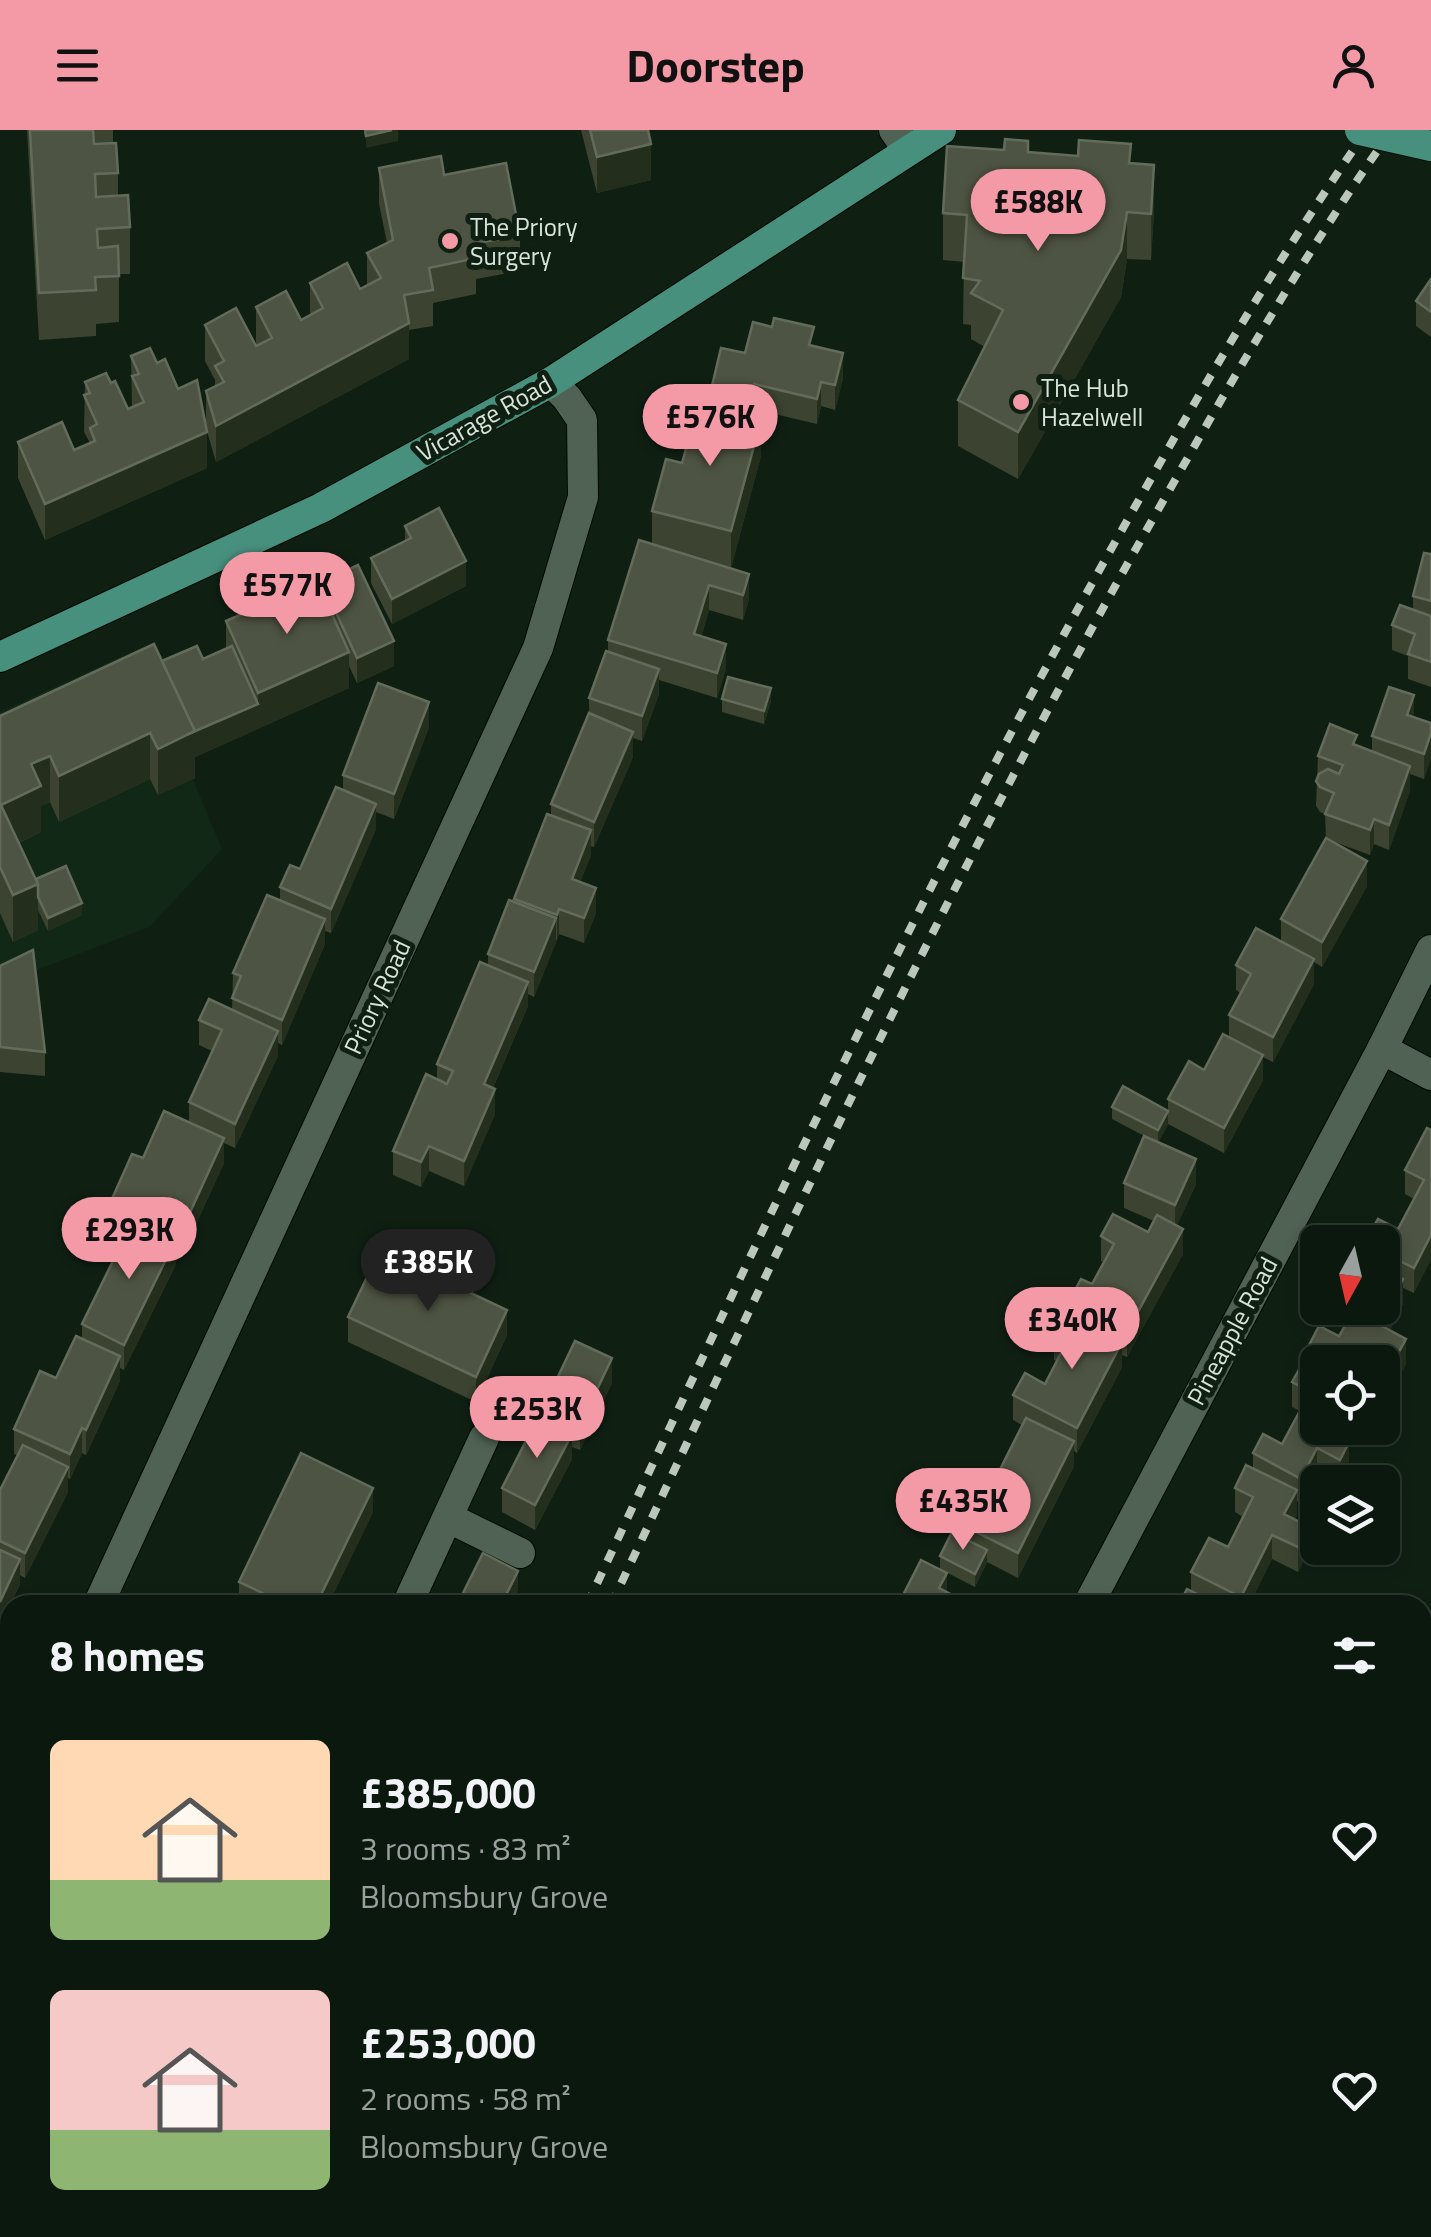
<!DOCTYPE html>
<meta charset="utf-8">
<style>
:root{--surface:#0b180e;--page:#19251c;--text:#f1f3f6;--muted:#9aa09e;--line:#2b372e;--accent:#f49aa6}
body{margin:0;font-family:"Titillium Web",sans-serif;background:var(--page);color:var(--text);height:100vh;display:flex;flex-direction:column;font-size:38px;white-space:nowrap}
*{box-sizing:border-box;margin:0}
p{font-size:32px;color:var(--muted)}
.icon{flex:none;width:55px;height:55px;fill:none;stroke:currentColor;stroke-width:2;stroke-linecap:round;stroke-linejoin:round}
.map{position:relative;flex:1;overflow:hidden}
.side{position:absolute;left:0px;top:1465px;width:1432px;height:642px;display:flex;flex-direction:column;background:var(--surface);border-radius:30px 30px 0 0;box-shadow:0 5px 15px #0003,0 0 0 2px var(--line)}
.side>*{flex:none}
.needle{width:65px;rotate:188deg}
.fabs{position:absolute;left:1300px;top:1095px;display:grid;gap:20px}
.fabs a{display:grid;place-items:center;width:100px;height:100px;border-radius:15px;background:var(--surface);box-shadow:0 5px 15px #0003,0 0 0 2px var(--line);font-size:50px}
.price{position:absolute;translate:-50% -85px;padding:0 22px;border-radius:35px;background:var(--accent);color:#111;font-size:32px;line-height:65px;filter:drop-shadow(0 2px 5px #0008)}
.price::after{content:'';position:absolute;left:50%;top:60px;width:30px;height:22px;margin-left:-15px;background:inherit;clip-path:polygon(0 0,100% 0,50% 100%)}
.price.current{background:#222;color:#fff}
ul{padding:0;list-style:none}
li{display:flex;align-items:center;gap:30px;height:250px;padding:0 50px}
li span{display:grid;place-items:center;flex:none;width:280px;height:200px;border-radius:15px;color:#555}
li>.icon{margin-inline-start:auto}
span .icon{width:120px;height:120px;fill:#fffc;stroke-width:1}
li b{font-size:42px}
h2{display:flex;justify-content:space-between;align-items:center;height:120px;padding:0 50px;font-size:42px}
header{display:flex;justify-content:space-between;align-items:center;height:130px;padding:0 50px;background:var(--accent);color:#111;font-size:45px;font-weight:700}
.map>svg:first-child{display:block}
.built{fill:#112816}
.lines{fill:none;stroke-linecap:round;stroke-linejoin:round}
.street-casing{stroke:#000902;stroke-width:32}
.primary-casing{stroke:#000902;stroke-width:32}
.path{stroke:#5b6a5f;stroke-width:6;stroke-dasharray:10 5;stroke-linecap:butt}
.street{stroke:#4f6253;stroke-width:30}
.primary{stroke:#48907e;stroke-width:30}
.rail{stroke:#bbc7bd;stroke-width:8;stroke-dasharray:12 12;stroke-linecap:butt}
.primary-bridge-casing{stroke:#000902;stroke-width:32;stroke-linecap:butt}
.primary-bridge{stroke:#48907e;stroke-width:30}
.wall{fill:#3d4331}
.shaded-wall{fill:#232e1d}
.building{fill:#4e5443;stroke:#636b5b;stroke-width:2.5}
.poi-dot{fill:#f49aa6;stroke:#0f2013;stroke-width:4}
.labels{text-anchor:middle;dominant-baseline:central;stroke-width:10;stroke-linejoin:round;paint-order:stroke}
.poi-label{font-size:25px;fill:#d9e4db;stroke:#0f2013;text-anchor:start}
.street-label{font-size:25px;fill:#d9e4db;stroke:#0f2013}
</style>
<header><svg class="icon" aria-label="menu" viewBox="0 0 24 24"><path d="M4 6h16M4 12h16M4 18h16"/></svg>Doorstep<svg class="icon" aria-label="person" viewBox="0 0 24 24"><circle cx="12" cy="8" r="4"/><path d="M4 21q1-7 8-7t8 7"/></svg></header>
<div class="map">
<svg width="1431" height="2107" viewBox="0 0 1431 2107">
<rect width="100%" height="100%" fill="#0f2013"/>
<path class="built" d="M138,519l84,200 -73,78 -115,44 -34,100v-359z"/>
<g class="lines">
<g class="street-casing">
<g id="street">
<path d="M894,0l14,20"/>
<path d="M1382,919l49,26"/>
<path d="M449,1388l71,35"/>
<path d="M98,1475l440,-957 45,-151 -1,-77 -15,-22 -16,-16"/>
<path d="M407,1475l77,-167"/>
<path d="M1088,1475l294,-556 49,-99"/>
<path d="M0,1678l10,-20"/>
<path d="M759,2107l5,-9"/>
</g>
</g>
<g class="primary-casing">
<path id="primary" d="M0,527l321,-149 230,-126 390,-252"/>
</g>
<path class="path" d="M1422,2036l9,1"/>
<use href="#street" class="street"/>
<use href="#primary" class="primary"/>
<g class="rail">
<path d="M587,1475c164,-352 328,-705 518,-1045 82,-146 166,-292 262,-430"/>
<path d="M611,1475c170,-362 338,-726 535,-1074 78,-137 155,-273 246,-401"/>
<path d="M288,2107l5,-9"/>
<path d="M314,2107l4,-9"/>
</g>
<g class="primary-bridge-casing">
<path id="primary-bridge" d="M1360,0l71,16"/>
</g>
<use href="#primary-bridge" class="primary-bridge"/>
</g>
<g class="wall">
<path d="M27,0h86v13l5,30v23l12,31v47h-11v48l-23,2v12l-57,4z"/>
<path d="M581,0h67l3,50 -54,13z"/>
<path d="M1028,22l103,11 23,48 -3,49 -24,-1 -6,38 -103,182 -60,-33v-46l27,-53 -14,-8v-14l-8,-1 1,-62 -21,-2v-47z"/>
<path d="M379,38l65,7 76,60v36l-44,8v15l-43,9v23l-24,4v29l-193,103 -10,-34 1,40 -162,72 -27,-62v-36l56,8 16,-7 -6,-11 1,-50 26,1 17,26 4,-1 -1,-52 26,7 49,64v-36l9,-5v-6l-10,-19v-36l51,19v-37l45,13 9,-4v-33l50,6 7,-4v-32l20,-10 -8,-39z"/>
<path d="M1431,149v58l-15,-11v-25z"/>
<path d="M814,216l29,32 -8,32 -14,-4 -4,18 -63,-15 -2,8 9,39 -30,112 18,31 -6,21 -34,-10 -8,27 25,32 -9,29 -58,-18v14l-17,47 -9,-3v19l-39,90 -3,-1v9l-11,27 16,31 -12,30 -25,-9 -25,63 -6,-3v12l-35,82 2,26 -31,72 -35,-15 -8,16 -28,-12v-24l44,-72v-15l51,-99v-11l26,-53 37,-86v-11l38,-91v-15l19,-47v-11l44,-96v-33l30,-48 30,-57v-20l33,-33z"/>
<path d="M405,396l61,60 -74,38 -21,-41v-25l34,-17z"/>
<path d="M1431,424v133l-23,-8v-23l-16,-6v-25l21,-15v-14z"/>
<path d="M322,452l72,84 -37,17 -8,-17v22l-154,69v21l-37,17 -8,-16 -91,43 -9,-20 -9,4v26l-22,11 17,36 46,36 -34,16 -10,-21v20l-25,12 -13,-29v-197l162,-55 41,-2 23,-10v-28l96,-30z"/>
<path d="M722,569l49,2 -7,23 -42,-12z"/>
<path d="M1414,587l17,6v35l-7,21 -14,-5v17l-21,59 -15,-6 -4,11 -41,-15 38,46 -45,81 -8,-5v22l-41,78 -10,-5v23l-39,73 -56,-29 -10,19 38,41 -19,41 6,29 -56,103 -5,-2v12l-45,86 -3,-2v15l-56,112 -31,-16 -12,25 -35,-18v-13l30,-15v-12l52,-104 -9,-5v-25l32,-11 12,-23 -3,-1v-25l15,-20v-14l23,-17 11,-22 -2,-1v-25l47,-4 6,-11 -30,-13v-25l26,-44 -38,-20v-12l56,4v-12l36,-29 25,-33v-22l11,-22 -4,-3v-25l45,-24v-22l45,-80 -1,-25 -5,-2 -4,-6 2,-50 39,-10 15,6v-16z"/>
<path d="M429,597l-35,92 -18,-7v17l-45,104 -6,-2v13l-43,101 -4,-2v13l-43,92 -11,-5v20l-43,94 -5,-2v9l-52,106 -4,-2v13l-34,74 -4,-2 -12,26 -2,-1v14l-43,86 -5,-3v9l-20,43v-137l17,-35 -3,-1v-25l42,-51 26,-40v-14l45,-91 -16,-7v-25l32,-43 46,-36v-20l23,-51 -13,-6v-25l33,-10 1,-37 47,-73v-13l20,-18 43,-79v-15z"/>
<path d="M0,836l45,86v24l-45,-4z"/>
<path d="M1431,1000l-17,163 -11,-5v16l-13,26 16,34 -10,18 -14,-7v-13h-64v66l19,8 12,31 -8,15h-6l-18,-9 -16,31 -4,-3v14l-2,4 13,32 -10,21 -26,-13 -23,46h-70l12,-14v-19l37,-25 15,-30 -8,-5v-24l18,-20v-15l29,-9 18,-33 -8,-4v-25l15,-19v-14l32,-13 15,-26 -5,-2h33v-66l16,-13 16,-30 -9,-5v-24z"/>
<path d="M348,1187l159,18 -31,67 -128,-60z"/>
<path d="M612,1253l-32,67 -8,-3v12l-37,71 -33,-18v-24l41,-69v-11z"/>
<path d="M373,1382l-45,93h-89v-23z"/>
<path d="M1431,1709v162l-9,19v-145z"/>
<path d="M0,2001l10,5v92h148v9h-158z"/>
<path d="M587,2098h83l-5,9h-69l2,-4z"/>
<path d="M842,2098h106l-5,9h-14l-12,-6 -4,6h-93l22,-7z"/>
<path d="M1306,2098h50l-1,9h-50z"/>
</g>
<g class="shaded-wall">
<path d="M392,0h6v11l-32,7v-12z"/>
<path d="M651,14v36l-54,13v-36z"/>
<path d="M1154,35v46l-3,49v-46z"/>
<path d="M1127,82v47l-6,38 -103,182v-47z"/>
<path d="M409,193v36l-193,103v-36z"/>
<path d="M843,223v25l-8,32v-25z"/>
<path d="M821,252v24l-4,18v-25z"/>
<path d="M754,254v25l-3,11v-25z"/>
<path d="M761,290v36l-30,112v-37z"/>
<path d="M207,302v36l-162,72v-36z"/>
<path d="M466,431v25l-74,38v-25z"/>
<path d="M749,444v25l-6,21v-25z"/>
<path d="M709,455v25l-15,49v-25z"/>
<path d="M394,511v25l-37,17v-25z"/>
<path d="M726,514v25l-9,29v-25z"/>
<path d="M349,522v36l-154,69v21l-37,17v-46l100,-45v-11z"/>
<path d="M659,539v25l-17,47v-25z"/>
<path d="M771,558v13l-7,23v-13z"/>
<path d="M1414,565v25l-7,-5z"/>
<path d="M429,572v25l-35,92v-25z"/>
<path d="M633,602v25l-39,90v-25z"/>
<path d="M150,603v46l-91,43v-46z"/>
<path d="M1431,603v25l-7,21v-25z"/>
<path d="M50,626v46l-9,4v26l-40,19v-46l30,-41z"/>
<path d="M1410,636v25l-21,59v-25z"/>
<path d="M376,674v25l-45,104v-24z"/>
<path d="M1374,689v25l-4,11v-25z"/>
<path d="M591,700v25l-19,49v-25z"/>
<path d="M1367,731v25l-45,81v-25z"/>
<path d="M38,754v46l-25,12v-47z"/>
<path d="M596,758v25l-12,30v-25z"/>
<path d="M82,773v12l-34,16v-13z"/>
<path d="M559,779v25l-2,6v-25z"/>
<path d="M556,788v25l-22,54v-25z"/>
<path d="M325,789v25l-43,101v-25z"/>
<path d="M1314,829v25l-41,78v-25z"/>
<path d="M528,852v24l-44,103v-25z"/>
<path d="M278,901v25l-43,92v-24z"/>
<path d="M1263,925v25l-39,73v-25z"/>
<path d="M495,959v25l-31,72v-25z"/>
<path d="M1168,981v13l-10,19v-13z"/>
<path d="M224,1008v25l-43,94v-25z"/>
<path d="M429,1016v25l-8,16v-25z"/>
<path d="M1196,1029v25l-21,46v-25z"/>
<path d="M1183,1099v25l-56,103v-25z"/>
<path d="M1431,1105v25l-17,33v-25z"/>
<path d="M176,1109v25l-52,106v-25z"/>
<path d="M1403,1149v25l-23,46v-25z"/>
<path d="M507,1180v25l-31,67v-25z"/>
<path d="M1406,1209v25l-10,18v-25z"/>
<path d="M1122,1212v25l-45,86v-25z"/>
<path d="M1371,1214v18h-9z"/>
<path d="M120,1226v25l-34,74v-25z"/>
<path d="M612,1228v25l-32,67v-25z"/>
<path d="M82,1298v25l-12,26v-25z"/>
<path d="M1327,1298h14l-15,27v-25z"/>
<path d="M572,1304v25l-37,71v-25z"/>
<path d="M1074,1311v25l-56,112v-25z"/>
<path d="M1349,1312v25l-9,15v-22z"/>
<path d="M1317,1318v25l-16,31v-25z"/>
<path d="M68,1337v25l-43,86v-25z"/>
<path d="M373,1358v24l-45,93h-12z"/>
<path d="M1297,1360v25l-13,24v-25z"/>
<path d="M1308,1396v25l-10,21v-25z"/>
<path d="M1272,1405v24l-23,46h-8v-8z"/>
<path d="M987,1420v12l-12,25v-13z"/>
<path d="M20,1429v25l-20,43v-25z"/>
<path d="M518,1441v25l-4,9h-13z"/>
<path d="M947,1443v25l-8,-10z"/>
<path d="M1431,1838v33l-9,19v-25l9,-18z"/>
<path d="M155,2098h3v9h-7z"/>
<path d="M657,2098h13l-5,9h-12z"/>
<path d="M906,2098h11l-4,9h-12z"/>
<path d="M940,2098h8l-5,9h-3z"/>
</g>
<g class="building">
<path d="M30,0h63l1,14 22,-1 2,30 -23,1 1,23 32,-2 2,32 -33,2 1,19 20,-2 1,30 -24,1 1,13 -57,3z"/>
<path d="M365,0h27l-26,6z"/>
<path d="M590,0h58l3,14 -54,13z"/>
<path d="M1005,9l23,2v11l50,4 1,-16 52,4 -2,19 25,2 -3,49 -24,-2 -6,38 -103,182 -60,-32 45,-90 -32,-17 9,-12 -17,-3 4,-63 -24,-2 4,-67 57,4z"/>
<path d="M441,26l3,19 62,-12 14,72 -47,9 3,14 -47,10 4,22 -29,5 5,28 -193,103 -10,-35 18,-9 -9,-16 9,-5 -19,-36 31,-17 20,38 16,-8 -16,-31 30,-16 15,29 22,-12 -13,-25 37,-20 13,26 21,-11 -14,-25 26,-13 -14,-72z"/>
<path d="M1431,149v33l-15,-11z"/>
<path d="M774,188l40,9 -5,18 34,8 -8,32 -14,-3 -4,17 -63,-15 -3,11 -39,-9 9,-38 24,5 8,-31 19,5z"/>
<path d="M150,218l7,15 8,-4 13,30 19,-9 10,52 -162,72 -27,-62 44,-20 12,28 21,-9 -5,-13 7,-4 -13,-29 6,-2 -5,-11 21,-9 5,10 4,-2 13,28 16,-7 -12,-26 7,-2 -8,-18z"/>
<path d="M699,272l62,18 -30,111 -79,-20 14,-52 16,4z"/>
<path d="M439,378l27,53 -74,38 -21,-41 40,-20 -6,-12z"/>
<path d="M639,410l110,34 -6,21 -34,-10 -15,49 32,10 -9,29 -109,-33z"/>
<path d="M1424,423l7,1v47l-18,-5z"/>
<path d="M358,435l36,76 -37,17 -35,-76z"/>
<path d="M317,451l32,71 -91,41 -32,-72z"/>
<path d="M1400,475l31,11v46l-23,-8 7,-20 -23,-9z"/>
<path d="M154,514l41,87 -37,18 -8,-16 -91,43 -9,-20 -19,8 10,22 -40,19 37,79 -25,11 -13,-28v-151z"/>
<path d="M197,516l6,13 29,-13 26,58 -72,31 9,-4 -33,-70z"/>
<path d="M606,521l53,18 -17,47 -53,-18z"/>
<path d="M728,547l43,11 -7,23 -42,-12z"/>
<path d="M378,553l51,19 -35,92 -51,-19z"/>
<path d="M1389,557l25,8 -7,20 24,8v10l-7,21 -52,-18z"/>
<path d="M589,583l44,19 -39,90 -43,-18z"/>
<path d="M1330,594l27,11 -4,9 57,22 -21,59 -15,-6 -4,11 -45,-16 9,-21 -14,-6 -4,-6 3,-7 9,-5 11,5 4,-9 -25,-9z"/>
<path d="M336,657l40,17 -45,105 -51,-22 10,-22 10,4z"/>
<path d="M547,684l44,16 -19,49 24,9 -12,30 -25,-9 -2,6 -43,-16z"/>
<path d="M1326,708l41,23 -45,81 -41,-23z"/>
<path d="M66,736l16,37 -34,15 -10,-21v-13l-2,-5z"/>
<path d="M267,765l58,24 -43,101 -50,-22 9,-22 -8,-3z"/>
<path d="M509,770l47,18 -22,54 -46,-18z"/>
<path d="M1256,798l58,31 -41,78 -44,-22 22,-41 -15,-9z"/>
<path d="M33,820l12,102 -45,-5v-81z"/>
<path d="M480,832l48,20 -44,102 11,5 -31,72 -35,-15 -8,16 -28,-11 33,-77 21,10 6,-13 -16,-7z"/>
<path d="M209,869l69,32 -43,93 -46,-22 33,-72 -23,-10z"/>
<path d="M1223,904l40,21 -39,73 -56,-29 21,-38 15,9z"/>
<path d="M1123,956l45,25 -10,19 -46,-23z"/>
<path d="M164,981l60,27 -43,94 -70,-31 21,-47 11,4z"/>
<path d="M1427,998l4,2v105l-17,33 -32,-16v-10h-17l13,-23 20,10 26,-49 -19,-10z"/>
<path d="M1144,1006l52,23 -21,46 -51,-22z"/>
<path d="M1113,1084l35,18 9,-17 26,14 -56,103 -58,-31 12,-22 11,5 22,-40 -13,-8z"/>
<path d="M134,1088l42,21 -52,106 -42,-21z"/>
<path d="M380,1120l127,60 -31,67 -128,-60z"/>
<path d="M1382,1139l21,10 -23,46 26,14 -10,18 -25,-13 -9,18h-29l-26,-13 12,-23 20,10 16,-28h27z"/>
<path d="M1065,1183l57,29 -45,86 -64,-33 12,-22 20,11 22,-43 -13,-6z"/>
<path d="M76,1206l44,20 -34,74 -4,-2 -12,26 -56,-25 26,-58 16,7z"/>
<path d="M575,1211l37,17 -32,67 -37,-17z"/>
<path d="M1304,1231l14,7v60h9l-1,2 23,12 -9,18 -23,-12 -16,31 -48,-26 10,-19 19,10 28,-52 -18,-10z"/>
<path d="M538,1287l34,17 -37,71 -33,-17z"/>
<path d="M1026,1288l48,23 -56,112 -48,-24z"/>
<path d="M23,1315l45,22 -43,86 -25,-12v-51z"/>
<path d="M301,1323l72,35 -57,117h-28l-49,-23z"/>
<path d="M1246,1335l51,25 -13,24 24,12 -10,21 -26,-12 -31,62 -50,-25 18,-34 19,9 25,-50 -18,-9z"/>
<path d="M952,1402l35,18 -12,24 -35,-18z"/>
<path d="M0,1420l20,9 -20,43z"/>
<path d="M483,1423l35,18 -17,34h-44z"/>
<path d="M921,1430l26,13 -8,15 33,17h-74z"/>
<path d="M1187,1459l33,16h-41z"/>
<path d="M1431,1709v40l-9,-4v-17z"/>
<path d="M1422,1754l9,4v80l-9,-3z"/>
<path d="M1422,1842l9,4 -9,19z"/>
<path d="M0,2002l10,4v75l-10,-5z"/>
<path d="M39,2098h116l-4,9h-109l-6,-2z"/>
<path d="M601,2098h56l-4,9h-57z"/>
<path d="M825,2098h12l19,9h-36z"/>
<path d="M862,2098h44l-5,9h-20z"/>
<path d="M1306,2098h47l-1,9 -47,-5z"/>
</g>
<g class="poi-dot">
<circle cx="450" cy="111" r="10"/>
<circle cx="1021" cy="272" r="10"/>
</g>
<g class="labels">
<g class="poi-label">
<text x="470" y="97">The Priory<tspan x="470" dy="29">Surgery</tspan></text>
<text x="1041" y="258">The Hub<tspan x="1041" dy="29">Hazelwell</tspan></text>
</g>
<g class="street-label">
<text transform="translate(484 288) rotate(-29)">Vicarage Road</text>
<text transform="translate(377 867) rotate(-65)">Priory Road</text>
<text transform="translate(1232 1201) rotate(-62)">Pineapple Road</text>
</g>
</g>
</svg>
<div class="fabs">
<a><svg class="needle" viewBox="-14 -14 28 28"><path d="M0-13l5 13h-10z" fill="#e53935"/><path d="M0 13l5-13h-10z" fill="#9aa09e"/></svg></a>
<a><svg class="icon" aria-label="locate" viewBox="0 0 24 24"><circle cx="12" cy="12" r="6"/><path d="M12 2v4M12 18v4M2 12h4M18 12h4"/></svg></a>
<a><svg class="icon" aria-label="layers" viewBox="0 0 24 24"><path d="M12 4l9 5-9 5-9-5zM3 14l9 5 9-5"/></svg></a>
</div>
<b class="price" style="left:1038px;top:124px">£588K</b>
<b class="price" style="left:710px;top:339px">£576K</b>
<b class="price" style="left:287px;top:507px">£577K</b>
<b class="price" style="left:129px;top:1152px">£293K</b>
<b class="price current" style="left:428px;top:1184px">£385K</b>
<b class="price" style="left:1072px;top:1242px">£340K</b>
<b class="price" style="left:537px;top:1331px">£253K</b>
<b class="price" style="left:963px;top:1423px">£435K</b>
<section class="side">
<h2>8 homes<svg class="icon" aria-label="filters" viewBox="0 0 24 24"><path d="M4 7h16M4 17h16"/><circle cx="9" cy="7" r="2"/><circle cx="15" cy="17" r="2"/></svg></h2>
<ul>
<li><span style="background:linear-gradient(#ffd9b3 70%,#8fb573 0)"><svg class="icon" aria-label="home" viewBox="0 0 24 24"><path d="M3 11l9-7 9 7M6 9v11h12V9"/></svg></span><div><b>£385,000</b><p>3 rooms · 83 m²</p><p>Bloomsbury Grove</p></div><svg class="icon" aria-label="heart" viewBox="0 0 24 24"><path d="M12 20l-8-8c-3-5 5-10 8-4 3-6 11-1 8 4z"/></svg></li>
<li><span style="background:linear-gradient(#f6c9c9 70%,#8fb573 0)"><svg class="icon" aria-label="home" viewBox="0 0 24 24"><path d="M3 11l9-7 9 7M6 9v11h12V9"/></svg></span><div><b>£253,000</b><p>2 rooms · 58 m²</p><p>Bloomsbury Grove</p></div><svg class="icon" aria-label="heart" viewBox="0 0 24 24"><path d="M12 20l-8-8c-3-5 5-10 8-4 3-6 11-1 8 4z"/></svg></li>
</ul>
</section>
</div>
